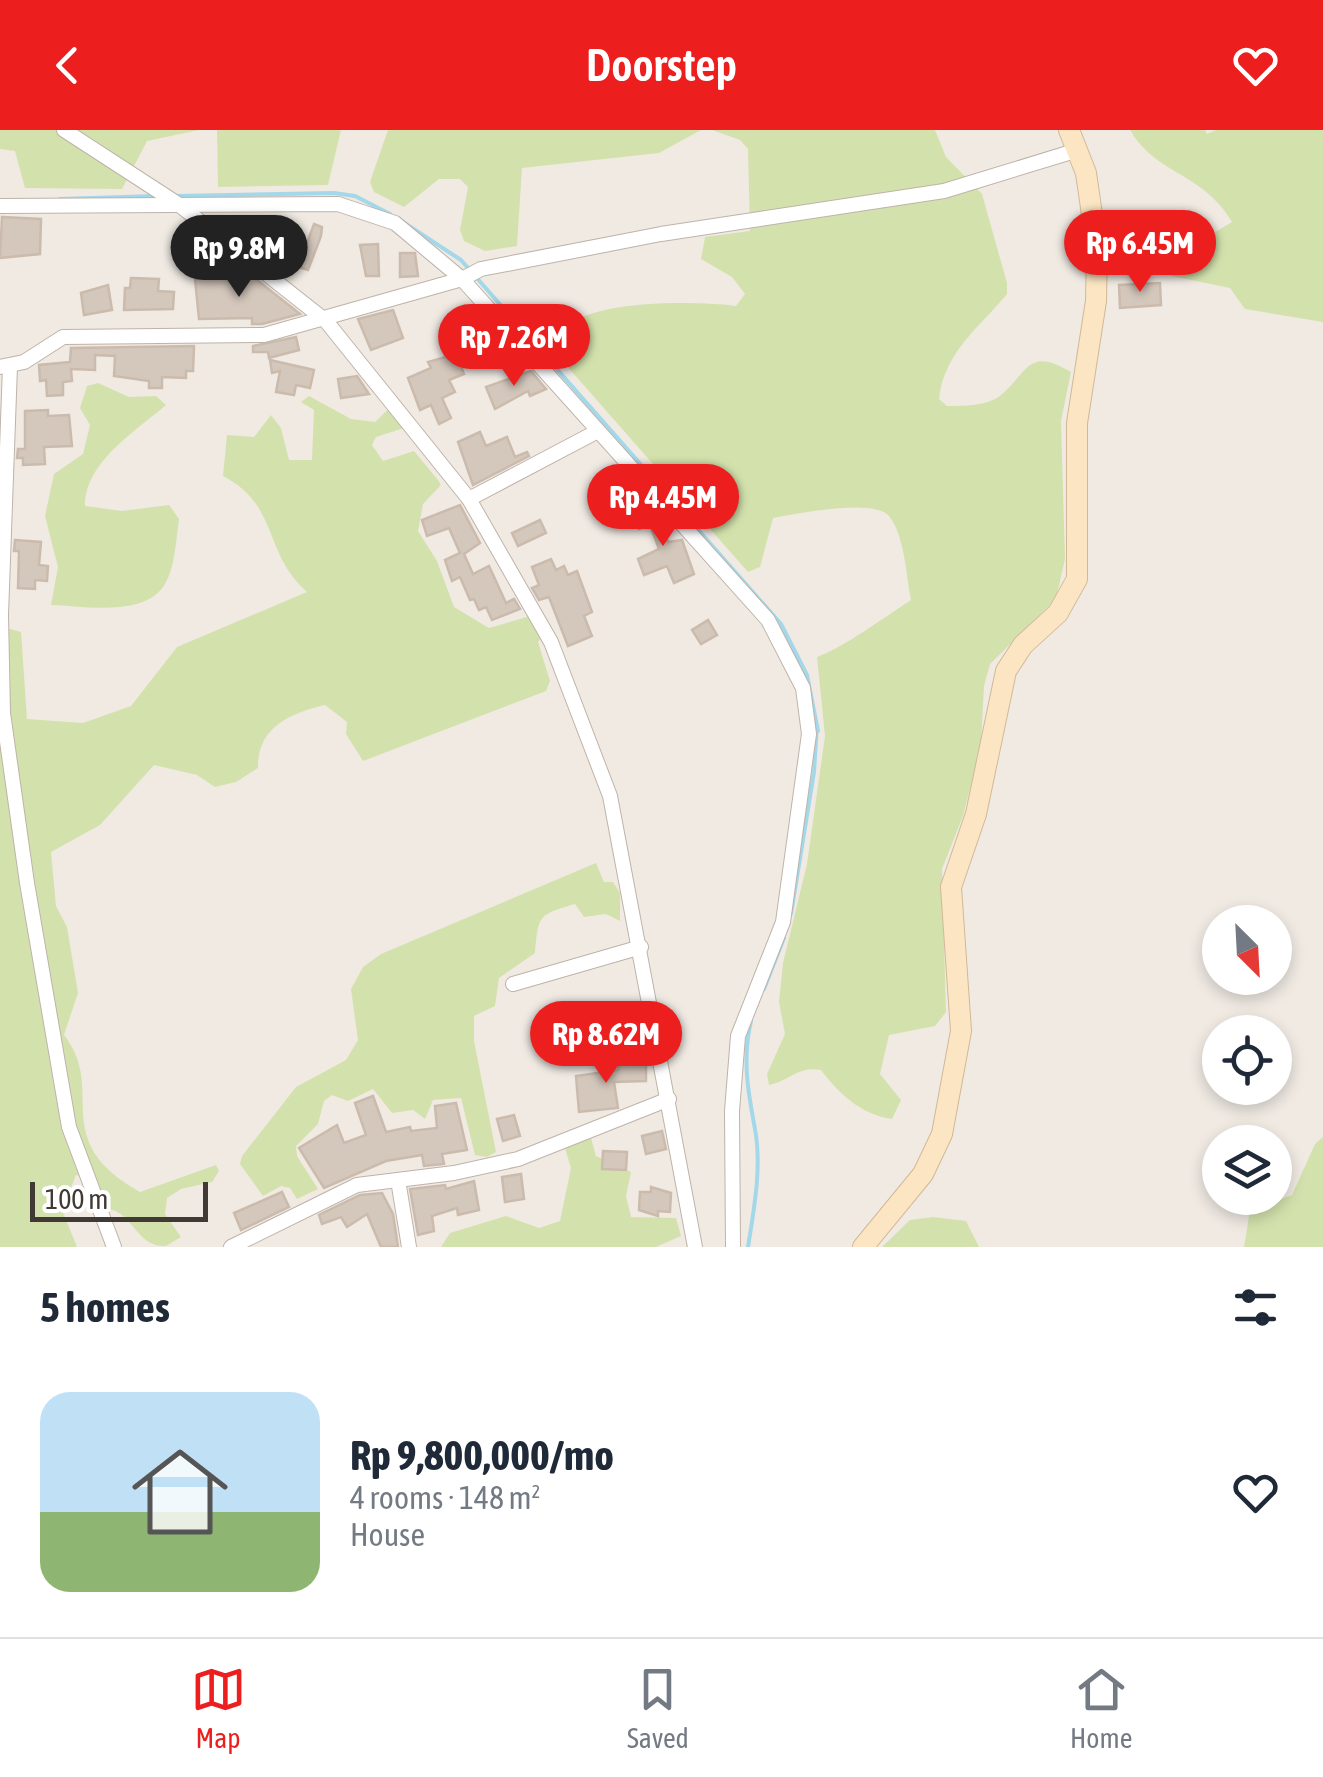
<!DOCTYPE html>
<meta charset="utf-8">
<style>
:root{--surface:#fff;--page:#f2f2f3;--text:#1f2937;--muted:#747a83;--line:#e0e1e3;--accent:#ec1e1e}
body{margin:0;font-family:"Asap Condensed",sans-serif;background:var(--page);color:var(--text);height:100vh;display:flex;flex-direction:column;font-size:38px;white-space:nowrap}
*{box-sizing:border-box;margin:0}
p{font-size:32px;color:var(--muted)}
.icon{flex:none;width:55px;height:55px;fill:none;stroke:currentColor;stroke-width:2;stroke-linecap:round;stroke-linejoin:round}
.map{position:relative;height:1117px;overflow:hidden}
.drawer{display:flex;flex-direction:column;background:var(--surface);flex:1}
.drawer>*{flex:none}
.needle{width:65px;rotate:156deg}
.fabs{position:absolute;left:1202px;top:775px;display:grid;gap:20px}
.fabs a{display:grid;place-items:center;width:90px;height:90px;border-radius:50%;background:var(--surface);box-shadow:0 5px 15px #0003;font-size:50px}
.scale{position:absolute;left:30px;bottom:25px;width:178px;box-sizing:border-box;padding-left:10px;border:5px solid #413a34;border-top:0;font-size:28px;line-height:35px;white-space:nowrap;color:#413a34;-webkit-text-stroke:8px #fff;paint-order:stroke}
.price{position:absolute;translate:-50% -85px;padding:0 22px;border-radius:35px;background:var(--accent);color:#fff;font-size:32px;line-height:65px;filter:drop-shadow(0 2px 5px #0008)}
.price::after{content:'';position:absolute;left:50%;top:60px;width:30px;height:22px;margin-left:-15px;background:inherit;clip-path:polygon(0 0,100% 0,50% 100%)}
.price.current{background:#222;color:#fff}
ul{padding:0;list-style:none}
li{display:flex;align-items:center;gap:30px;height:250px;padding:0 40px}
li+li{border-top:2px solid var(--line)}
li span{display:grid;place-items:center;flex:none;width:280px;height:200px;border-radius:30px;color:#555}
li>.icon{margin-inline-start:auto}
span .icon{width:120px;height:120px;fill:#fffc;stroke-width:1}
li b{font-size:42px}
h2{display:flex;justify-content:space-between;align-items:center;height:120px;padding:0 40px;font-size:42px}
header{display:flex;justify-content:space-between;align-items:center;height:130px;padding:0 40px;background:var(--accent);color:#fff;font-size:45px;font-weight:600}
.dock{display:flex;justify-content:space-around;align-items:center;height:140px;border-top:2px solid var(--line);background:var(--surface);font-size:28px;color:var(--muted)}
.dock a{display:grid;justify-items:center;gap:5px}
.dock .current{color:var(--accent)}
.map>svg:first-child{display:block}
.green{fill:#d3e2ad}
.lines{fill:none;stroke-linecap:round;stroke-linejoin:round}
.stream{stroke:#a2d8ea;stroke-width:4}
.building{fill:#d4c7bc;stroke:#cbbbad;stroke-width:2.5}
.minor-casing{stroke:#beb3a9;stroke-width:16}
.secondary-casing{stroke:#d1b997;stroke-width:22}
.minor{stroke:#fff;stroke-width:14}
.secondary{stroke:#fbe5c2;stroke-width:20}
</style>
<header><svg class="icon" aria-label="back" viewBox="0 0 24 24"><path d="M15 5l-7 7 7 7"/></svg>Doorstep<svg class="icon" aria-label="heart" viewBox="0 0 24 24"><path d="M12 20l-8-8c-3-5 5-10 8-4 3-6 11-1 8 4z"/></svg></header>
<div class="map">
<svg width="1323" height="1117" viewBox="0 0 1323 1117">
<rect width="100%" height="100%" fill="#f0eae3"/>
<g class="green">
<path d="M0,0h199l-52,11 -25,48 -97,-1 -10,-37 -15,-2z"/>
<path d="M217,0h124l-13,55 -110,2z"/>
<path d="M388,0h313l-42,23 -137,15 -5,78 -32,5 -21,-10 -4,-11 8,-43 -8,-8h-21l-35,28 -30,-15 -4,-10z"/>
<path d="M712,0h223l11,27 36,37 25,89v11c-27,33 -63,58 -68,105l8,7c17,0 41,0 54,-11 27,-23 27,-49 70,-23l-10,49 4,138 -9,40 -66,65 -6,22 -3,59 -18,71 -21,53 4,143 -11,14 -46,9 -9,39 21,26 -9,19c-30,-4 -53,-25 -71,-49 -24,-4 -31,11 -52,15l-2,-11 18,-40 -6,-32 4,-39 24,-99 18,-128 -8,-79c29,-11 66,-39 94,-57 -5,-24 -6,-64 -22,-84 -16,-18 -94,-2 -116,2l-13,49 -12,5 -190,-216c0,-8 -1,-16 4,-23 20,-35 138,-32 174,-27l9,-12 -13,-17 -31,-18 4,-22 45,-6 -2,-82 -8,-9z"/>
<path d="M1130,0h75l2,4 9,-4h107v192l-78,-13 -15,-21 -58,-12 -4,-11 5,-8 59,-35c-28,-49 -76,-47 -102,-92z"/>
<path d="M98,253l31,14 27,-1 10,9c-30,26 -81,57 -81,101l37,5 47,-6 10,14c-3,20 -4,52 -16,68 -21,30 -82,19 -112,18l7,-38 -13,-51 9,-42 29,-20 7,-29 -10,-17 7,-22z"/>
<path d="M309,266l42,23 24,3 24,-23 14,19 -6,9 -31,10 -4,8 11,16 31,-10 24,29 3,5 -18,19 -5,27 19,30 17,46 35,21 48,-14 6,22 -5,6 12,39 -4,10 -183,70 -17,-27 1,-12 -22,-17c-34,8 -68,22 -67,63l-22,14 -21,5 -18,-12 -43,-10 -54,60 -49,27 5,54 11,21 11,66 -14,42c44,56 -18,104 76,157l76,-27 3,6 -7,11 -31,7 -14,9 -2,16 16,23 -15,9c-30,1 -32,-32 -57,-37l-16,-31 -17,-3 -14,35 15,37h-77v-621l21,6 6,87 56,4 48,-17 46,-59 130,-55c-45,-40 -27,-86 -84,-116l4,-41 27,2 17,-22 10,13 8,32h23l2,-50 -13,-8z"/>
<path d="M596,733l8,19h9l7,11v28l-14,-7 -22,3 -9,-13c-39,11 -36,13 -40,49l-36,25 -4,28 -21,10v25l22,111 -9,5 -12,-2 -14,-57 -28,2 -8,19 -12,-9 -21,3 -19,-24 -25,12 -16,-6 -8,6 -6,23 -22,22 1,10 21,33 -21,10 -7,-11 -9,-2 -18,10 -23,-32 2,-8 54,-69 50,-27 12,-20 -7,-51 12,-22 18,-13z"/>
<path d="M585,1007l6,1 5,18 35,16 -5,24 5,21 45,1 5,18 -25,11h-215l9,-14 56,-17 33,12 21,-7 11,-53 -6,-20z"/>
<path d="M1323,1007v110h-79l6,-37 42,-15 23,-51z"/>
<path d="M933,1087l33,4 13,26h-97l28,-27z"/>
</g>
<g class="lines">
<g class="stream">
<path d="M175,66l159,-3 21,3 35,18"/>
<path d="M60,69l95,-3"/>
<path d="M403,92l58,38 320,364 26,51 11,56 -1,-6 -3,47 -23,142"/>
<path d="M764,859l20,-51"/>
<path d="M748,1117c6,-38 14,-80 7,-118 -7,-37 -13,-70 -4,-108"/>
</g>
</g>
<g class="building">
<path d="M2,87l39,2 -1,35 -40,4z"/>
<path d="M314,94l8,3 -1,9 -13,34 -10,-3z"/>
<path d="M281,104l8,5 -6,9 4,2 -15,14 -7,-5z"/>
<path d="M378,114l1,32h-13l-6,-31z"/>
<path d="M400,123h15l3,23 -18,1z"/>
<path d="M227,143l1,7 24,-4 48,38 -38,10h-10v-6l-53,1 -4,-40z"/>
<path d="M131,148l28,1 -1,12 16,1 -1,17 -49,1 1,-22h5z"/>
<path d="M1160,153l1,22 -41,3 -1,-23z"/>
<path d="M108,155l4,25 -28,5 -3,-22z"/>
<path d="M393,180l10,28 -32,12 -13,-31z"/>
<path d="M296,207l3,13 -30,8 -1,-6h-15v-6z"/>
<path d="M194,216l-1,25h-7v7l-24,-1v11h-13v-7l-35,-5 1,-20 -20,-1v15l-24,-1 1,12 -9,1v13l-16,1 -1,-16 -6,1 -1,-16 31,-3 1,-14z"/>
<path d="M456,224l8,20 -15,6 6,12 -13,6 9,20 -12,6 -8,-19 -11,5 -12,-32 23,-10 -3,-6z"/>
<path d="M270,230l44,10 -4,18 -14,-3 -2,10 -18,-3 4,-21 -8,2z"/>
<path d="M531,241l15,18 -16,7 -2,-5 -33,18 -9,-22z"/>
<path d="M357,246l12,18 -28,4 -3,-19z"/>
<path d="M48,280v6l21,-1 3,31 -28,1 1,17 -22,1v-7h-6l1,-9h7v-38z"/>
<path d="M480,302l6,14 21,-9 8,20 12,-5 2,4 -56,29 -15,-43z"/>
<path d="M460,375l20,38 -16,11 9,20 16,-8 17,37 8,-4 6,10 -28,11 -6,-13 -7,3 -5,-11 -4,1 -10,-23 -8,4 -7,-21 15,-7 -11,-25 -22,8 -5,-16z"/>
<path d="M652,377l8,9 8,26 14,-2 12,34 -20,9 -7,-17 -23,9 -6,-16 21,-10 -9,-24 -11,4 -6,-15z"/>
<path d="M540,390l6,13 -28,13 -6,-13z"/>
<path d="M15,410l26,2 -2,23 9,1 -1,15 -12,-1v9l-17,-1 1,-37h-5z"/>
<path d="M551,429l5,11 8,-4 4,9 9,-4 15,41 -8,4 8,20 -24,10 -19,-49 -10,3 -7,-12 7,-3 -7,-18z"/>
<path d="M708,490l9,15 -16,9 -9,-14z"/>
<path d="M646,933v18l-32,1 4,26 -39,4 -3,-36 42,-6v-6z"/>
<path d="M373,966l13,36 24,-5 1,4 26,-3 -2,-22 21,-3 11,47 -25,4 2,10 -20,2 -2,-11 -36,6 -62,27 -25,-40 38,-23 7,18 22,-8 -11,-32z"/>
<path d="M514,985l6,21 -17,5 -6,-22z"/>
<path d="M662,1001l4,18 -20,5 -4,-18z"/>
<path d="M603,1021l24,1 -1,18 -24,-1z"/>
<path d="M521,1044l3,25 -19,3 -3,-25z"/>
<path d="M474,1051l5,29 -21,5 -1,-7 -25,8 2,15 -16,4 -8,-46 35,-4 1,4z"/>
<path d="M651,1057l20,6 -1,19 -12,-1v5l-19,-6 1,-18h11z"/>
<path d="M282,1062l7,15 -48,23 -7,-17z"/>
<path d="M382,1063l11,21 5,33h-17l-14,-33 -20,13 -6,-10 -19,7 -3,-9 41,-20z"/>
</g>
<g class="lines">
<g class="minor-casing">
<g id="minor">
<path d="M64,0l114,74 148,117 143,178 82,143 59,154 85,451"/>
<path d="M0,76l338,-2 57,19 67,56 306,341 35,68 6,46 -26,188 -45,114 -6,75 1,136"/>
<path d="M10,236l-9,249 2,98 24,170 42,244 45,120"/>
<path d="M0,237l24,-5 39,-25 201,-2 198,-56 19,-10 180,-35 283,-43 134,-41"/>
<path d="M469,369l127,-67"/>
<path d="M513,854l128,-37"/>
<path d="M398,1050l11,67"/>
<path d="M231,1117l126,-62 97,-12 64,-14 151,-60"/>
</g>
</g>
<g class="secondary-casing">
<path id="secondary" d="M863,1117l60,-73 19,-40 19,-103 -10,-144 25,-73 30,-143 17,-26 35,-32 19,-34v-156l19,-122 1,-52 -11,-76 -17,-43"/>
</g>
<use href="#minor" class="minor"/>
<use href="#secondary" class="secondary"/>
</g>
</svg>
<div class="fabs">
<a><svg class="needle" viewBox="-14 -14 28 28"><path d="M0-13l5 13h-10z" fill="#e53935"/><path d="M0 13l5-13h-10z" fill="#747a83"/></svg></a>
<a><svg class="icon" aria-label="locate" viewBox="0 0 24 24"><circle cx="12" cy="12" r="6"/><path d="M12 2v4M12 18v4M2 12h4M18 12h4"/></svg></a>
<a><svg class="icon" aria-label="layers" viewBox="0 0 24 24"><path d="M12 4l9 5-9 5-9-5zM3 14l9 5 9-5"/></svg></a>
</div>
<div class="scale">100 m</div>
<b class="price" style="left:1140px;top:165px">Rp 6.45M</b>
<b class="price current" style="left:239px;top:170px">Rp 9.8M</b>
<b class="price" style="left:514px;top:259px">Rp 7.26M</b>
<b class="price" style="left:663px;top:419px">Rp 4.45M</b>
<b class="price" style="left:606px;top:956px">Rp 8.62M</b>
</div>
<section class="drawer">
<h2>5 homes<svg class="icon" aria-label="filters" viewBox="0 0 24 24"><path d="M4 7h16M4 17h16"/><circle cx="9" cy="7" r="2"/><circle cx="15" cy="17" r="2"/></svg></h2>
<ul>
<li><span style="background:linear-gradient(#bfe0f5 60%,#8fb573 0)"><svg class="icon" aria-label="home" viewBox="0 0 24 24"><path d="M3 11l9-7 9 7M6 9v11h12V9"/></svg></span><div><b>Rp 9,800,000/mo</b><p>4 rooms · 148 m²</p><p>House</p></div><svg class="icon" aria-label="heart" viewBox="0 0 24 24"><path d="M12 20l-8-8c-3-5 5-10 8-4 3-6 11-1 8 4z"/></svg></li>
</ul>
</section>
<nav class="dock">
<a class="current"><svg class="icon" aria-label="map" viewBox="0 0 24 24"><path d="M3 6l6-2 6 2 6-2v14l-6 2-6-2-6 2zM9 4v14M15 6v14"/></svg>Map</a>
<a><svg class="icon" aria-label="saved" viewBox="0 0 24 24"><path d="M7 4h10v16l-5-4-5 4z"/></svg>Saved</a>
<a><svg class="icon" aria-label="home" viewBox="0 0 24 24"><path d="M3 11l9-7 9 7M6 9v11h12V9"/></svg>Home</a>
</nav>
